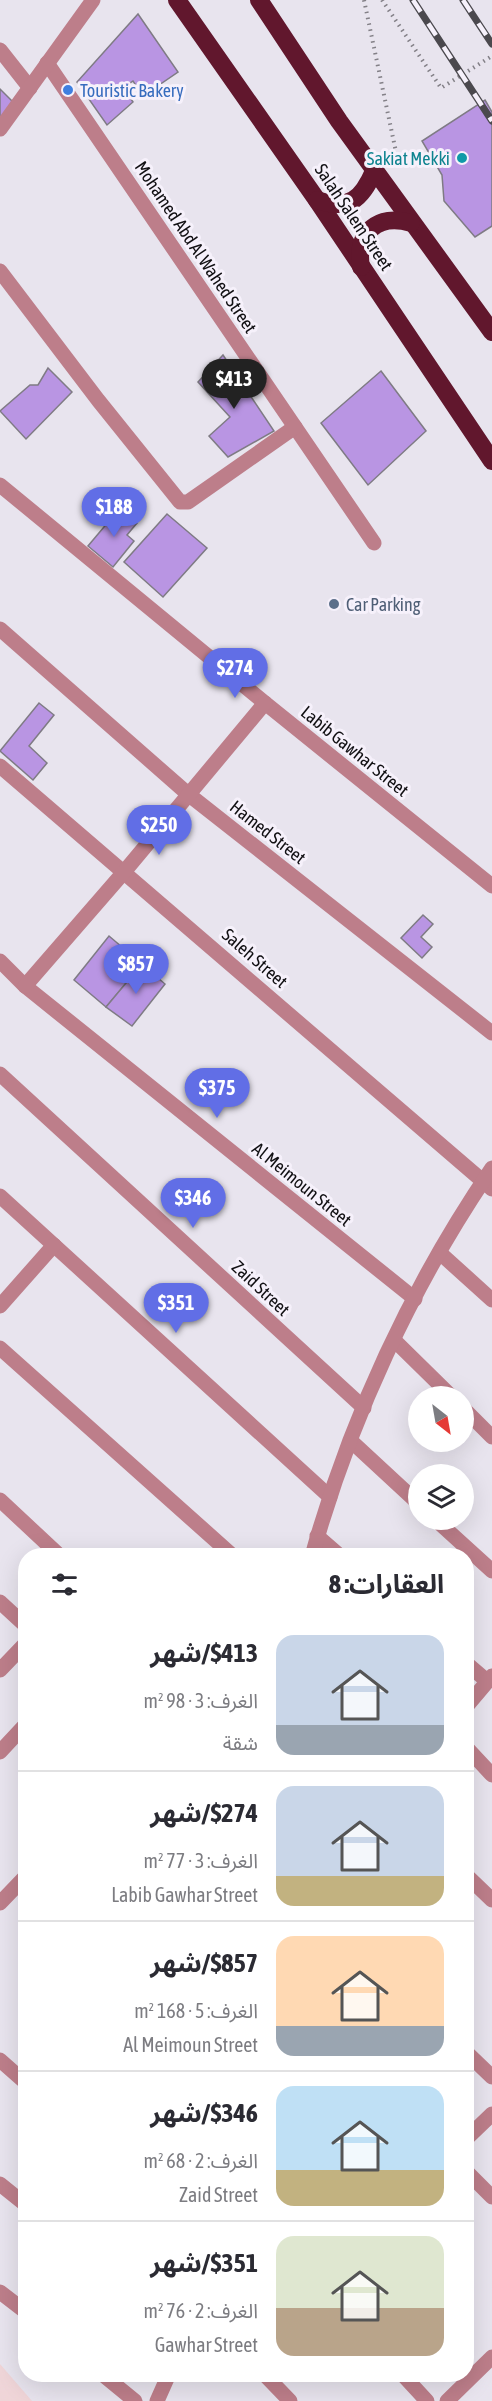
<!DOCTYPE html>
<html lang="ar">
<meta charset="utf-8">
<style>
:root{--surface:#fff;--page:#f7f7f7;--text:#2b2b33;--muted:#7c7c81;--line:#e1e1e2;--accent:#616ee6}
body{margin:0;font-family:"Asap Condensed","Noto Sans Arabic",sans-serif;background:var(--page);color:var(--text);direction:rtl;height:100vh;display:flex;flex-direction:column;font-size:22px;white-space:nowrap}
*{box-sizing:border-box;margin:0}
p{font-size:20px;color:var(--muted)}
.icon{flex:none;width:33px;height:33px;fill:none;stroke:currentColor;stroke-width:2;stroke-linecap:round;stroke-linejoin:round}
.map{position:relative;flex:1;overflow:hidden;direction:ltr}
.sheet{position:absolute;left:18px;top:1548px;width:456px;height:834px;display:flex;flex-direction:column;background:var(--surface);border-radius:24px;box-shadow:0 6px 24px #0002;direction:rtl}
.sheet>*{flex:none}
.needle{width:39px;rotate:149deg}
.controls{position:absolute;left:408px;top:1386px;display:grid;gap:12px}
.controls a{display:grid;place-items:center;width:66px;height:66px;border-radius:50%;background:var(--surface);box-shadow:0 6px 24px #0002;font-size:30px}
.price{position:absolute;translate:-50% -51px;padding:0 14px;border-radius:21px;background:var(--accent);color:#fff;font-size:20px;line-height:39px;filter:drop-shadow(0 2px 3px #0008)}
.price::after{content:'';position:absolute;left:50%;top:36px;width:18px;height:14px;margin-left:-9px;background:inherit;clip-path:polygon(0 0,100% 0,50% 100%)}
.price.current{background:#222;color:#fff}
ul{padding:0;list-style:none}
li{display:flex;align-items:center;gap:18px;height:150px;padding:0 30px}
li+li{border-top:2px solid var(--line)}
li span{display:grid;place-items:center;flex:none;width:168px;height:120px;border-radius:18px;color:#555}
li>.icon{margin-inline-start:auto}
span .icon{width:72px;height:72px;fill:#fffc;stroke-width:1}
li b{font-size:26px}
h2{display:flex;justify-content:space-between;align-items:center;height:72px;padding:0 30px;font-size:26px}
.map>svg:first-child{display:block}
.education{fill:#efd5d8}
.building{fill:#b995e3;stroke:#7f7b84;stroke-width:1.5}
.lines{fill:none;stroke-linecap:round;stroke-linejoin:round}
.path{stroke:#838087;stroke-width:4;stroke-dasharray:1.5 4.5;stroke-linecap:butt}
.minor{stroke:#bd7e8a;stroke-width:15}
.highway{stroke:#61172d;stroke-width:18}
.rail-casing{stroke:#4b494e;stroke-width:7}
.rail{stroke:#f6f1fb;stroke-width:4.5;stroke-dasharray:14;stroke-linecap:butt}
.shop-dot{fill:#3f7fe0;stroke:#f6f1fb;stroke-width:2}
.culture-dot{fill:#0f9aa8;stroke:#f6f1fb;stroke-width:2}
.service-dot{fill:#5c6f8a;stroke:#f6f1fb;stroke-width:2}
.labels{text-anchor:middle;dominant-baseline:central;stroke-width:6;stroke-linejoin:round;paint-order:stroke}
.shop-label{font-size:18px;fill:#366cbe;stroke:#f6f1fb;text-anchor:start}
.culture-label{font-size:18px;fill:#0d838f;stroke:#f6f1fb;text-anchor:end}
.street-label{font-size:18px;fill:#111013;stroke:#f6f1fb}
.service-label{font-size:18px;fill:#4e5e75;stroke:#f6f1fb;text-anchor:start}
</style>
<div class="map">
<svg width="492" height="2401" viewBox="0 0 492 2401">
<rect width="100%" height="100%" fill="#e8e4ee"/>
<path class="education" d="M0,2364l32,37h-32z"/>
<g class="building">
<path d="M138,14l40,58 -35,24 -10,-15 -10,7 10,14 -26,23 -30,-43z"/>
<path d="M0,89l14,14 -14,18z"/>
<path d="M485,100l7,12v114l-17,11 -31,-36 -2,-26 -20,-34z"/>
<path d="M223,355l51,76 -46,26 -19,-21 21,-19 -32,-35z"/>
<path d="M48,368l24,24 -46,47 -26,-28 30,-26h8z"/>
<path d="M381,371l45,60 -58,54 -47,-62z"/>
<path d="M120,508l17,15 -10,12 7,6 -21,26 -25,-21z"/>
<path d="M167,514l40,34 -44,49 -39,-35z"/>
<path d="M39,703l15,12 -25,31 18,17 -14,17 -33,-29z"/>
<path d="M423,915l10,9 -12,13 11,10 -10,11 -21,-20z"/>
<path d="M109,936l33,28 -36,43 -32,-27z"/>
<path d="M142,964l23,20 -33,42 -26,-19z"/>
</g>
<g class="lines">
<g class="path">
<path d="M364,0l32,152"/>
<path d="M382,0l59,88 51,-32"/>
</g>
<g class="minor">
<path d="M0,50l30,38"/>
<path d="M47,63l327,480"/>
<path d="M0,129l93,-129"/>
<path d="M0,271l98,129 82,102h8l107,-75"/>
<path d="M0,485l265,218 227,183"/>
<path d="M0,629l188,165 304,239"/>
<path d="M0,766l492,423"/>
<path d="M0,961l25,25 390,313"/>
<path d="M25,986l99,-114 141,-169"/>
<path d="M0,1074l364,334"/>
<path d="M0,1196l330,301"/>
<path d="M440,1253l52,47"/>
<path d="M0,1306l54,-61"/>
<path d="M394,1340l57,56"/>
<path d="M0,1348l233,208"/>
<path d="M464,1409l28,28"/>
<path d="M351,1441l67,62"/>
<path d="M0,1500l60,56"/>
<path d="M436,1520l56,51"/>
<path d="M317,1536l23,20"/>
<path d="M312,1556c38,-137 100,-271 180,-388"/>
<path d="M0,1602l26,24"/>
<path d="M466,1663l21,18"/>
<path d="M0,1670l26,-27"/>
<path d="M466,1707l26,-31"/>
<path d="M466,1747l26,28"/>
<path d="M0,1752l26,-28"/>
<path d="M466,1875l26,25"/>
<path d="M0,1903l26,-27"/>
<path d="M466,2052l26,25"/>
<path d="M0,2060l26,23"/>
<path d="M466,2139l26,-25"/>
<path d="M466,2171l26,26"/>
<path d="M0,2184l26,21"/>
<path d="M0,2292l26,20"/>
<path d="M102,2374l33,27"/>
<path d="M264,2374l26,27"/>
<path d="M402,2374l25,27"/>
<path d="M157,2401l12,-27"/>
<path d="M447,2401l45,-44"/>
</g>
<g class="highway">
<path d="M177,0l140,200 175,261"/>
<path d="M259,0l80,121 153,211"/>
<path d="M317,200c32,11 45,-1 57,-29"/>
<path d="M361,267c-6,-34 17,-54 50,-44"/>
</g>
<g class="rail-casing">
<g id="rail">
<path d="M413,0l79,121"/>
<path d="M463,0l29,44"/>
</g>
</g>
<use href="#rail" class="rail"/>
</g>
<circle class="shop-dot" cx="68" cy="90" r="6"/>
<circle class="culture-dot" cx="462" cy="158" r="6"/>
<circle class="service-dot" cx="334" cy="604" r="6"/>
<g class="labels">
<g class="shop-label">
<text x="80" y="90">Touristic Bakery</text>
</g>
<g class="culture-label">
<text x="450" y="158">Sakiat Mekki</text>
</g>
<g class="street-label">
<text transform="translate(354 217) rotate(56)">Salah Salem Street</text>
<text transform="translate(196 247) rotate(56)">Mohamed Abd Al Wahed Street</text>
<text transform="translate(355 751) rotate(39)">Labib Gawhar Street</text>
<text transform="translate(268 832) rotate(38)">Hamed Street</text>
<text transform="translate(255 958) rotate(41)">Saleh Street</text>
<text transform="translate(302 1184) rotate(39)">Al Meimoun Street</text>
<text transform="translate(261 1288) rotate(43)">Zaid Street</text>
</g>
<g class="service-label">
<text x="346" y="604">Car Parking</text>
</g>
</g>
</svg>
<div class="controls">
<a><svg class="needle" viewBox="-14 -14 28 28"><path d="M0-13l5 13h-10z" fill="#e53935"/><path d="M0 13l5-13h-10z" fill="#7c7c81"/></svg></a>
<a><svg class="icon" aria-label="layers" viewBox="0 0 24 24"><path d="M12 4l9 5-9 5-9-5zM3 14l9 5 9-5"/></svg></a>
</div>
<b class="price current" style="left:234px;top:410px">$413</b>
<b class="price" style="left:114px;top:538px">$188</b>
<b class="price" style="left:235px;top:699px">$274</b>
<b class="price" style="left:159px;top:856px">$250</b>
<b class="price" style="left:136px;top:995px">$857</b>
<b class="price" style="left:217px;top:1119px">$375</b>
<b class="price" style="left:193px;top:1229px">$346</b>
<b class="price" style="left:176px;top:1334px">$351</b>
<section class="sheet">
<h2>العقارات: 8<svg class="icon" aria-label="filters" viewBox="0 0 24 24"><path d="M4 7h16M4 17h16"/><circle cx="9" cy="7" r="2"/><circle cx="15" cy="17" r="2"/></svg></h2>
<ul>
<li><span style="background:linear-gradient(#c9d6e8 75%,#9aa5b1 0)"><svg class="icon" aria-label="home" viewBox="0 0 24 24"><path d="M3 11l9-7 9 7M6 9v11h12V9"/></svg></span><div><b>$413/شهر</b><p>الغرف: 3 · 98 m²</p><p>شقة</p></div></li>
<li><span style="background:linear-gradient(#c9d6e8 75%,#c2b280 0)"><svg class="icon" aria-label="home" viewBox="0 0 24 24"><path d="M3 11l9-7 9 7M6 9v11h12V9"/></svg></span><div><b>$274/شهر</b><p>الغرف: 3 · 77 m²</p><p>Labib Gawhar Street</p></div></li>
<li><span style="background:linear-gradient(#ffd9b3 75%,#9aa5b1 0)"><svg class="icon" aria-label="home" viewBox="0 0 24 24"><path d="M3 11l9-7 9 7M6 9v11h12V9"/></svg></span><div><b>$857/شهر</b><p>الغرف: 5 · 168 m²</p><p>Al Meimoun Street</p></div></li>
<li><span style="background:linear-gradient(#bfe0f5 70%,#c2b280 0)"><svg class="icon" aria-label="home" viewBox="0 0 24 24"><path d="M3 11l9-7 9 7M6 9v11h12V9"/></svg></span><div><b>$346/شهر</b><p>الغرف: 2 · 68 m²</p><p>Zaid Street</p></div></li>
<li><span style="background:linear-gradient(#dfe7d0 60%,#b9a48a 0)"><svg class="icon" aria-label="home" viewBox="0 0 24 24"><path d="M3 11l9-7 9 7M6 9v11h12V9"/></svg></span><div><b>$351/شهر</b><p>الغرف: 2 · 76 m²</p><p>Gawhar Street</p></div></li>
</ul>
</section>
</div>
